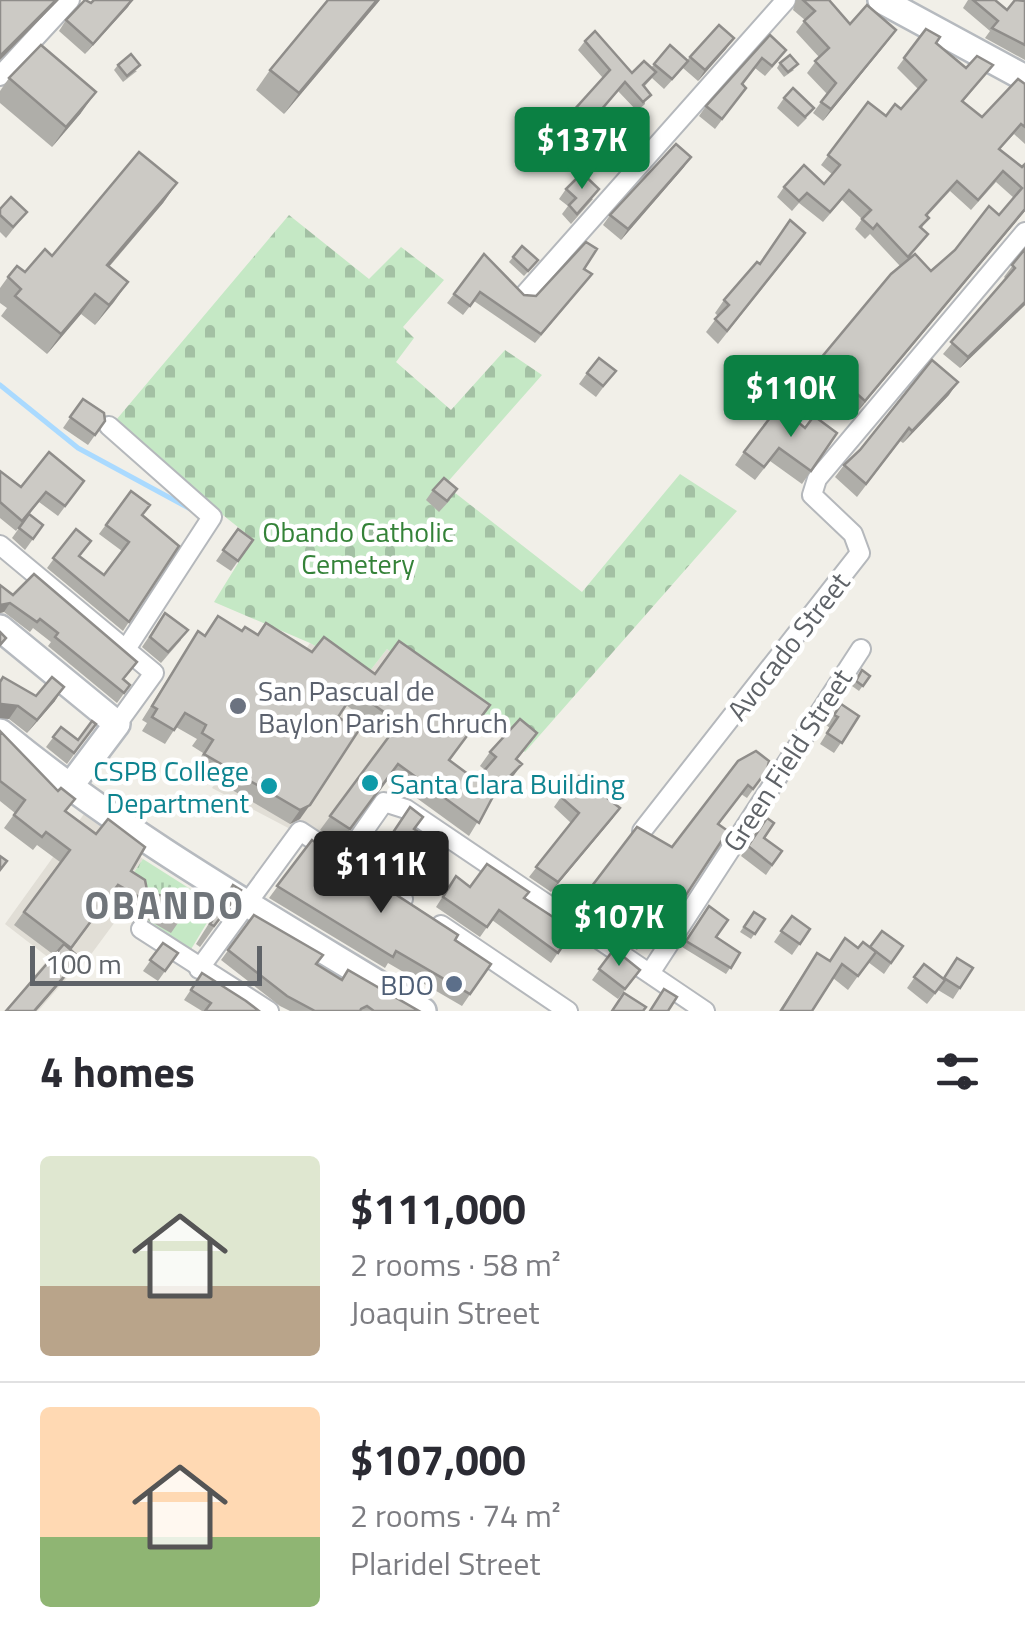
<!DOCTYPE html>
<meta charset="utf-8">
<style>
:root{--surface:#fff;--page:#f2f2f3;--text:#2b2b33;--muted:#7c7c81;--line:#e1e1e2;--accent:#0b8043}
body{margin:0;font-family:"Titillium Web",sans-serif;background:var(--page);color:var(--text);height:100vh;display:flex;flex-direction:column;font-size:38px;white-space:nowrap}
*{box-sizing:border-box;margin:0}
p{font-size:32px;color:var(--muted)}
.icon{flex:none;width:55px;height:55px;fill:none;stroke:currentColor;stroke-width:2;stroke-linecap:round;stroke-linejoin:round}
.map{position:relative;height:1011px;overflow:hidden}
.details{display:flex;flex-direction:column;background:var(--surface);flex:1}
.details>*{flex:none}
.scale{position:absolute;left:30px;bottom:25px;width:232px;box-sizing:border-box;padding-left:10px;border:5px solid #5f6368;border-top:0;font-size:28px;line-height:35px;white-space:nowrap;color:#5f6368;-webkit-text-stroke:8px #fff;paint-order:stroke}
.price{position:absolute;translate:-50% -85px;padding:0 22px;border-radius:10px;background:var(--accent);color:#fff;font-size:32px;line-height:65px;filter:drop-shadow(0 2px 5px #0008)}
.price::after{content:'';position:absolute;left:50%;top:60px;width:30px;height:22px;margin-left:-15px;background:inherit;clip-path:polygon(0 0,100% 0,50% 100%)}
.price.current{background:#222;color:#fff}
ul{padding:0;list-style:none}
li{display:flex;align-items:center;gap:30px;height:250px;padding:0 40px}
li+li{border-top:2px solid var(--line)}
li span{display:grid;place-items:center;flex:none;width:280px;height:200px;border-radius:10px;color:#555}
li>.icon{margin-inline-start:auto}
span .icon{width:120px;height:120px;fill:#fffc;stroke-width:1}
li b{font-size:42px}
h2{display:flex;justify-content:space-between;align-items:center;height:120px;padding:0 40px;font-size:42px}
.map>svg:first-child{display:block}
.education{fill:#e1ded6}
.cemetery{fill:url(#cemetery-stones)}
.park{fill:url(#park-tufts)}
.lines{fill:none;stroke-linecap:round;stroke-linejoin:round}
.stream{stroke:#aadaff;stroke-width:5}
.street-casing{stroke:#b5b8bc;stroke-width:22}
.secondary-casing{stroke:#b6babf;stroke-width:30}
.street{stroke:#fff;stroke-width:18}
.secondary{stroke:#fff;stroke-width:25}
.wall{fill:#afaea9;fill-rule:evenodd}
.shaded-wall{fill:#8f8d8a}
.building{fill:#cccac5;stroke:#8f8d8a;stroke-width:2.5}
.worship-dot{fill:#6b7280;stroke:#fff;stroke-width:4}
.culture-dot{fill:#0f9aa8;stroke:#fff;stroke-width:4}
.service-dot{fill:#5c6f8a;stroke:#fff;stroke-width:4}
.labels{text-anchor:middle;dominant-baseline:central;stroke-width:9;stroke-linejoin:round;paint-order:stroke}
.park-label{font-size:28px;fill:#348238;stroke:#fff}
.street-label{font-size:28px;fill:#5f6368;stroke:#fff}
.worship-label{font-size:28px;fill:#5b616d;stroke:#fff;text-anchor:start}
.culture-label{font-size:28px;fill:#0d838f;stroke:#fff;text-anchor:end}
.service-label{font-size:28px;fill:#4e5e75;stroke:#fff;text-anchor:end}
.district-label{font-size:38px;font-weight:bold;letter-spacing:2.5px;fill:#70757a;stroke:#fff}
</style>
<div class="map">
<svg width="1025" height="1011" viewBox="0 0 1025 1011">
<defs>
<pattern id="cemetery-stones" width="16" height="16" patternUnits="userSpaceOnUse" patternTransform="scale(2.5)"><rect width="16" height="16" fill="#c5e8c5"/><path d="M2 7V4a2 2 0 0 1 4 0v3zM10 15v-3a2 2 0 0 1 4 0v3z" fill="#a3c0a4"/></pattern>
<pattern id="park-tufts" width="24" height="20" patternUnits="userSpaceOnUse" patternTransform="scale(2.5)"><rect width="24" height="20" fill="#c5e8c5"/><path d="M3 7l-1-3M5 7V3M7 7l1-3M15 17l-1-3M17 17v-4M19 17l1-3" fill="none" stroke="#a3c0a4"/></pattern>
</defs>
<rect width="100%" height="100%" fill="#f1efe8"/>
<g class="education">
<path d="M310,643l56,33 21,-27 65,46 -118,157 -122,-64z"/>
<path d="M84,814l59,45 -31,43 11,9 -45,61 -5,-1 -35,40h-33l44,-53 -44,-34z"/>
</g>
<path class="cemetery" d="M289,215l80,64 32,-32 43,33 -41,47 11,11 -18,24 55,48 54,-60 37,25 -97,110 137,107 98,-118 57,37 -212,241 -138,-103 -21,27 -56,-33 -96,-41 39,-63 -142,-113z"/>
<path class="park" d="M143,859l74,47 -27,45 -77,-48z"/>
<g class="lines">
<path class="stream" d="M0,385l78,63 118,64"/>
<g class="street-casing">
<g id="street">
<path d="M0,76l70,-76"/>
<path d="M525,294l261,-294"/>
<path d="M109,426l103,91 -86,132"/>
<path d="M0,545l154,128 -37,51"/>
<path d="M642,831l218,-278 -7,-19 -41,-39 5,-16 208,-247"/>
<path d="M344,859l40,-57 22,7 299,202"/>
<path d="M441,925l127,86"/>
<path d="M141,929l128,82"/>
<path d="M199,969l101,-138 103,68"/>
<path d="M650,973l211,-324"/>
</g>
</g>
<g class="secondary-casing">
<g id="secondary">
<path d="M881,0l144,78"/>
<path d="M0,628l117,96 -49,65"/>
<path d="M0,732c131,108 279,190 423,279"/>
</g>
</g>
<use href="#street" class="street"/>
<use href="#secondary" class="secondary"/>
</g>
<g class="wall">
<path d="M132,0l-47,54 -26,-23 7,-11 25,-17z"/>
<path d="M380,0l-96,114 -28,-24 14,-20z"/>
<path d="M796,0h33l21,24 38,17 -65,80 -10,-8 14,-19 -20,-21 12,-16 -23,-25 9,-12 -12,-10z"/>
<path d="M968,0h27l12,10 18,-9v59l-40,-22 5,-7 -27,-23z"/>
<path d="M926,29l10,14 30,25 27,-3 -30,37 19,15 43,-33v60l-11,-10 -14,15 22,18 3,-3v47l-167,200 -27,-23 -16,15 -16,-17 101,-120 -30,-32 -5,5 -10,-10 7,-10 -20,-19 -19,22 -24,-19 -7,8 -15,-14 7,-10 40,-3 8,-10 -11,-9 47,-63 18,14 15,-7 17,-20 -21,-21zM996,182l18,16 -15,17 -68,56 -25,-10 22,-27 -6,-6 5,-12 23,-25 21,19z"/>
<path d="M770,35l9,25 -14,16 -10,-8 -13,17 4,3 -31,41 -16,-13 7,-10z"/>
<path d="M585,41l47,32 19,-5 19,-23 17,15 3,-3 36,-8 -28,32 -15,-13 -19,21 -12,-11 -8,9 1,17 -8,7 -19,-20 -36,42 -14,-13 35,-42 -25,-28z"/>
<path d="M780,63l14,7 -10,7 -7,-9z"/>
<path d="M118,65l19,6 -14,11 -9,-12z"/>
<path d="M9,78l72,35 -29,34 -52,-44v-12z"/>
<path d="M784,98l23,20 -9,9 -21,-19z"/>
<path d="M684,167l-63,73 -18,-15 7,-10z"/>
<path d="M177,183l-14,20 -54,64 19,15 -33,43 -14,-11 -34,40 -46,-38 6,-8 -7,-5v-15l8,-11 17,-5z"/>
<path d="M566,189l27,10 -22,25 -9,-10 6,-8 -9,-7z"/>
<path d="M0,209l27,3 -21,26 -6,-6z"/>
<path d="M805,233l-9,13 -78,98 -12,-12 12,-16 -3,-3 9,-13 36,-36z"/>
<path d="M522,246l12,19 -10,11 -15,-14z"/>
<path d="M1025,249v56l-65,63 -17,-14 63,-75 -2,-2z"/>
<path d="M484,254l40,41 12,1 48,-27 2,13 -51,61 -61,-42 -11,14 -16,-12z"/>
<path d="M587,373l21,8 -12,16 -17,-13z"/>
<path d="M949,395l-46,48 -3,-2 -43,56 -22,-20 9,-12z"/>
<path d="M83,399l22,22 -17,24 -25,-17z"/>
<path d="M805,428l32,5 -35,51 -32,-23 -15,19 -20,-15 9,-13z"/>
<path d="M0,471l21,16 63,-6 -26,35 -19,-14 -23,29 -16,-13z"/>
<path d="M433,490l17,10 -11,12 -13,-12z"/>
<path d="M131,491l11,25 37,30 -56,85 -76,-63 29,-39 4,27 24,19 18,-24 -23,-17z"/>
<path d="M29,514l14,11 -18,25 -13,-12z"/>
<path d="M238,529l15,11 -22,31 -15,-10z"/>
<path d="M0,585l130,100 -13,18 -69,-57 3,-4 -18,-14 -3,4 -26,-20 -4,1z"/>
<path d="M165,613l16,27 -20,23 -19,-16z"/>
<path d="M266,623l210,157 9,-10 -5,-4 10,-14 37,-5 -10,13 -5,18 -20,20 -23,38 -80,-58 -49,65 -20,-13 69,-93 -43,-32 -8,12 -38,102 -10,5 -95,-56 8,-15 -11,-7 5,-7 -21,-12 -11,17 -23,-13 5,-8 -5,-3 56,-89 6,5 38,-5 16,4z"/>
<path d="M862,670l8,6 -11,15 -7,-5z"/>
<path d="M0,682l36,14 19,5 -28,32 -18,-14 -9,-1z"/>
<path d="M841,704l18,12 -25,37 -14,-9 10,-16 -4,-3z"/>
<path d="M96,724l-29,40 -21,-17 15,-20 17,13z"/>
<path d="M0,731l58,60 17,8 -9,13 65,59 18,29 31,20 -9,13 -62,-35 -38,52 -2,23 -33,38h-30l48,-56 -40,-30 46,-63 -23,-17 -4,5 -29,-22 11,-15 -15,-12z"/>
<path d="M767,770l-20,28 -6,-4 -22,30 9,7 -50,76 -14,-9 -21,29 7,5 -13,18 -17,-12 8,-11 -27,-19 -9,12 -17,-12 7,-9 90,-52z"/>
<path d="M561,797l52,21 -62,74 -22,-15 42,-54 -17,-16z"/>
<path d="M767,818l-3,20 18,13 -16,24 -25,-19z"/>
<path d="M415,829l8,6 -30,44 -32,-22 14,-21 10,7z"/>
<path d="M312,840l179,124 -29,42 -74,-43 -3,5 -116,-70z"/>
<path d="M456,876l14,11 54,11 49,32 -22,33 -59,-43 -12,17 -44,-30z"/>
<path d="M233,885l8,5 -41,57 -4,-3z"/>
<path d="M709,906l7,31 24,16 -14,21 -44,-27z"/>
<path d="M754,912l11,7 -14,20 -11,-7z"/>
<path d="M254,915l62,49 25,16 7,-10 71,41h-129l-10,-5 -59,-46z"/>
<path d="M792,916l18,13 -18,26 -18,-13z"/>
<path d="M163,943l15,10 -20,28 -15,-10z"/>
<path d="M903,946l-19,28 -16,-12 -20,28 -15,-12 -21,33h-33l38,-58 13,8 28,-13z"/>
<path d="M614,949l26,21 -22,29 -26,-19z"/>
<path d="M924,964l19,15 30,-11 -20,31 -15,-9 -11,14 -20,-16z"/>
<path d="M202,973l57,38h-57l-18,-11z"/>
</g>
<g class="shaded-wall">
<path d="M56,0h3l-59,60v-4z"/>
<path d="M132,0l-4,7 -43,47 8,-10z"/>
<path d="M377,0h3l-96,114 15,-21z"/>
<path d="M896,30l-8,11 -65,80 8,-12z"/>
<path d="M734,38l-8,11 -28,32 7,-11z"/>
<path d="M96,92l-15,21 -29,34 14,-20z"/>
<path d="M691,157l-7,10 -63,73 7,-11z"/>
<path d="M177,183l-14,20 -70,82 14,-20z"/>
<path d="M1025,209v2l-167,200 7,-10z"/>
<path d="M128,282l-14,20 -19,23 14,-20z"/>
<path d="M95,294l-14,20 -34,40 14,-20z"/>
<path d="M1025,302v3l-65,63 8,-11z"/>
<path d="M838,377l-7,11 -16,15 7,-10z"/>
<path d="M958,382l-9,13 -46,48 9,-12z"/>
<path d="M10,603l-6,9 -4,1v-8z"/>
<path d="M64,687l-9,14 -28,32 10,-13z"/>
<path d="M2,704l16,2 -9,13 -9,-1v-11z"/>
<path d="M522,764l-10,14 -24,25 9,-14z"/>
<path d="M310,805l-10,14 -10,5 10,-14z"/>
<path d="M620,808l-7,10 -62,74 7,-10z"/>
<path d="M80,958l-11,15 -33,38h-2z"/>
</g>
<g class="building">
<path d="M0,0h56l-56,56z"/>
<path d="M85,0l6,3 3,-3h38l-39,44 -27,-24z"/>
<path d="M328,0h49l-78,93 -29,-23z"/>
<path d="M803,0h26l21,24 17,-19 29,25 -65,79 -10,-7 15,-19 -21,-22 14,-13 -25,-27 11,-10z"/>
<path d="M973,0h22l12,10 8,-10 10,1v44l-33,-17 6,-7z"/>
<path d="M719,25l15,13 -29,32 -15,-13z"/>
<path d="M926,29l14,8 -4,6 30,25 11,-12 16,9 -31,36 20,16 36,-38 7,5v43l-4,-3 -22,25 23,18 3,-3v45l-160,192 -27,-24 -16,16 -16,-17 85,-102 24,-20 16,17 24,-21 34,-44 10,9 23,-27 -19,-17 -25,29 -21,-19 -31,34 3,3 -9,9 8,7 -20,23 -31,-33 -4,5 -11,-10 9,-9 -22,-20 -19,22 -23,-19 -8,8 -15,-14 20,-22 20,19 16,-19 -12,-10 40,-53 18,14 9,-12 6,5 25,-29 -22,-22z"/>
<path d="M595,31l37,42 12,-12 12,11 -13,13 8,10 -8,7 -18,-20 -36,42 -15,-14 36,-40 -25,-29z"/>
<path d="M770,35l16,15 -14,16 -10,-8 -20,26 4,4 -24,31 -16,-13z"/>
<path d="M41,45l55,47 -30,35 -57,-49z"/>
<path d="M670,45l18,16 -16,18 -18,-15z"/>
<path d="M131,54l9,11 -13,11 -9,-11z"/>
<path d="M790,55l8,9 -10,8 -8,-9z"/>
<path d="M793,88l21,20 -9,9 -21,-19z"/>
<path d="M676,144l15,13 -63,72 -18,-14z"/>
<path d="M139,152l38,31 -70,82 21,17 -19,23 -14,-11 -34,40 -46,-38 6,-7 -13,-12 9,-11 8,6 20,-23 7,7z"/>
<path d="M582,173l17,16 -22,25 -8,-9 7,-7 -10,-9z"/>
<path d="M11,197l16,15 -14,15 -13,-12v-6z"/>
<path d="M790,220l15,13 -78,98 -12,-12 14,-14 -5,-5 33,-38 3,2z"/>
<path d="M586,242l11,7 -13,20 8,5 -51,60 -61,-42 -10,14 -16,-12 30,-40 40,41 12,1z"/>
<path d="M522,246l16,14 -10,11 -15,-14z"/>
<path d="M1025,249v53l-57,55 -17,-15 64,-74 -3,-3z"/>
<path d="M599,358l17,13 -13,15 -16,-13z"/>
<path d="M932,360l26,22 -46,49 -3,-3 -43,56 -22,-19 16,-15z"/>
<path d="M83,399l21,14 1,8 -10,14 -25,-18z"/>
<path d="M779,406l26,22 9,-12 23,17 -26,38 -32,-23 -15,19 -20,-15z"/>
<path d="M49,452l35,29 -19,25 -19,-14 -24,29 -22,-19v-31l21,16z"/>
<path d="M444,478l13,11 -10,12 -14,-11z"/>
<path d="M131,491l19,14 -8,10 37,31 -50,76 -76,-64 23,-29 15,12 -12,15 25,19 25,-33 -23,-17z"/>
<path d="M29,514l14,11 -10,14 -14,-11z"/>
<path d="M238,529l15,11 -15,21 -15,-11z"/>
<path d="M34,574l103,88 -14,17 7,6 -6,8 -69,-56 3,-4 -18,-14 -3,3 -27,-19 -10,2v-20l13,10z"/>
<path d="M165,613l23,17 -20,22 -18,-15z"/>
<path d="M218,616l24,15 3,-4 13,8 8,-12 46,29 12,-15 51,37 24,-33 91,64 -41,55 27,20 20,-23 -6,-5 30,-33 17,14 -21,26 6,5 -25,25 -18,34 -81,-59 -48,65 -20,-13 69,-93 -44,-32 -17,26 21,13 -49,75 -10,5 -96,-56 9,-14 -11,-7 4,-8 -21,-12 -11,17 -22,-13 5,-8 -5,-3 46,-75 7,5z"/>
<path d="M0,632l6,6 -6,7z"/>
<path d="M862,670l8,6 -7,10 -7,-5z"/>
<path d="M3,677l33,19 16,-19 12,10 -27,33 -19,-14 -16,-2 -2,3v-25z"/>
<path d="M841,704l18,12 -17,27 -15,-10 11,-16 -4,-2z"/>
<path d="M92,721l4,3 -22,29 -21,-16 8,-10 17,13z"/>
<path d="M0,731l58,60 3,-3 14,11 -10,12 31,23 12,-15 37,28 -14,24 14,9 4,20 5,-6 22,4 6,10 -2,12 -62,-35 -47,63 -47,-36 46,-62 -24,-18 -4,5 -28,-22 11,-15 -25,-19z"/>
<path d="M756,751l13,10 -2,9 -14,19 -5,-4 -30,39 10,7 -44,67 -13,-9 -28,38 7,5 -7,9 -17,-12 8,-11 -26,-20 -9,13 -17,-12 55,-72 35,20 66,-86z"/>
<path d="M579,776l41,32 -62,74 -22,-15 43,-54 -18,-16z"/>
<path d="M410,807l13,10 -9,12 9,6 -21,30 -32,-21 5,-8 11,7z"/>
<path d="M767,818l7,5 -10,15 18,13 -10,14 -24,-19z"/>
<path d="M312,840l146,95 -3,5 36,24 -21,30 -74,-43 -3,6 -116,-71z"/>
<path d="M0,856l7,5 -7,9z"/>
<path d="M487,864l42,28 -5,6 49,32 -15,23 -59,-43 -12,17 -44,-30 13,-21 14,11z"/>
<path d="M233,885l8,5 -27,36 -4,-2z"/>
<path d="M709,906l19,14 -12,17 24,16 -9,15 -45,-27z"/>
<path d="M754,912l11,7 -10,15 -11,-7z"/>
<path d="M254,915l69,40 -7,9 26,16 6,-10 71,41h-45l-7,-5 -6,3 -1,2h-45l-28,-15 -59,-46z"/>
<path d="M792,916l18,13 -10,15 -19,-13z"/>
<path d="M882,931l21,15 -12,17 -21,-16z"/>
<path d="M845,938l13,10 5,-6 13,10 -18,24 -16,-12 -30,47h-31l36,-58 13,8z"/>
<path d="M163,943l15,10 -13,18 -15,-11z"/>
<path d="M64,944l16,14 -46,53h-28z"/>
<path d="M614,949l26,21 -15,19 -26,-20z"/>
<path d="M957,958l16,10 -13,20 -16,-10z"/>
<path d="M924,964l21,16 -10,13 -21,-16z"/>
<path d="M202,973l44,28 13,10h-54l6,-8 -20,-13z"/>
<path d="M664,989l13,8 -9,14h-18z"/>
<path d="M624,993l22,14 -3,4h-31z"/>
</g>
<circle class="worship-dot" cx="238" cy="706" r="10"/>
<g class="culture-dot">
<circle cx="370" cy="783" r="10"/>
<circle cx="269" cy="786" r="10"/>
</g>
<circle class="service-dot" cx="454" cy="984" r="10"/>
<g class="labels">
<g class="park-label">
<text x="358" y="531">Obando Catholic<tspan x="358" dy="32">Cemetery</tspan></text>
</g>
<g class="street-label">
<text transform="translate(788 646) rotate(-52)">Avocado Street</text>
<text transform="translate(787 760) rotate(-57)">Green Field Street</text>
</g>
<g class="worship-label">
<text x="258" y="690">San Pascual de<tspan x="258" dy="32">Baylon Parish Chruch</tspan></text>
</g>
<g class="culture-label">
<text x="249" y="770">CSPB College<tspan x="249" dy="32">Department</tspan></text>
<text x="390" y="783" text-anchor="start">Santa Clara Building</text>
</g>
<g class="service-label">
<text x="434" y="984">BDO</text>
</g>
<g class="district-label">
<text x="165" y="905">OBANDO</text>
</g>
</g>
</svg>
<div class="scale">100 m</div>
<b class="price" style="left:582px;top:192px">$137K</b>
<b class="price" style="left:791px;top:440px">$110K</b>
<b class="price current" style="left:381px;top:916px">$111K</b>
<b class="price" style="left:619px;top:969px">$107K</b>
</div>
<section class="details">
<h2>4 homes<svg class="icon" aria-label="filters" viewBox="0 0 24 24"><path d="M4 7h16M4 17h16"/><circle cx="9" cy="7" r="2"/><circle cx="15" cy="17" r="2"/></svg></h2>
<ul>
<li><span style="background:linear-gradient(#dfe7d0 65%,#b9a48a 0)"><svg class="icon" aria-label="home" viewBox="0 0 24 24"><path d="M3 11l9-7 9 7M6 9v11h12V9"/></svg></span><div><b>$111,000</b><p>2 rooms · 58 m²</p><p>Joaquin Street</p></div></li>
<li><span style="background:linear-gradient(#ffd9b3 65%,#8fb573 0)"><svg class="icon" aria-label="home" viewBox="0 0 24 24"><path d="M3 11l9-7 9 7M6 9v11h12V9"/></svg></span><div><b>$107,000</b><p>2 rooms · 74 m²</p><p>Plaridel Street</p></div></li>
</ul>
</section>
